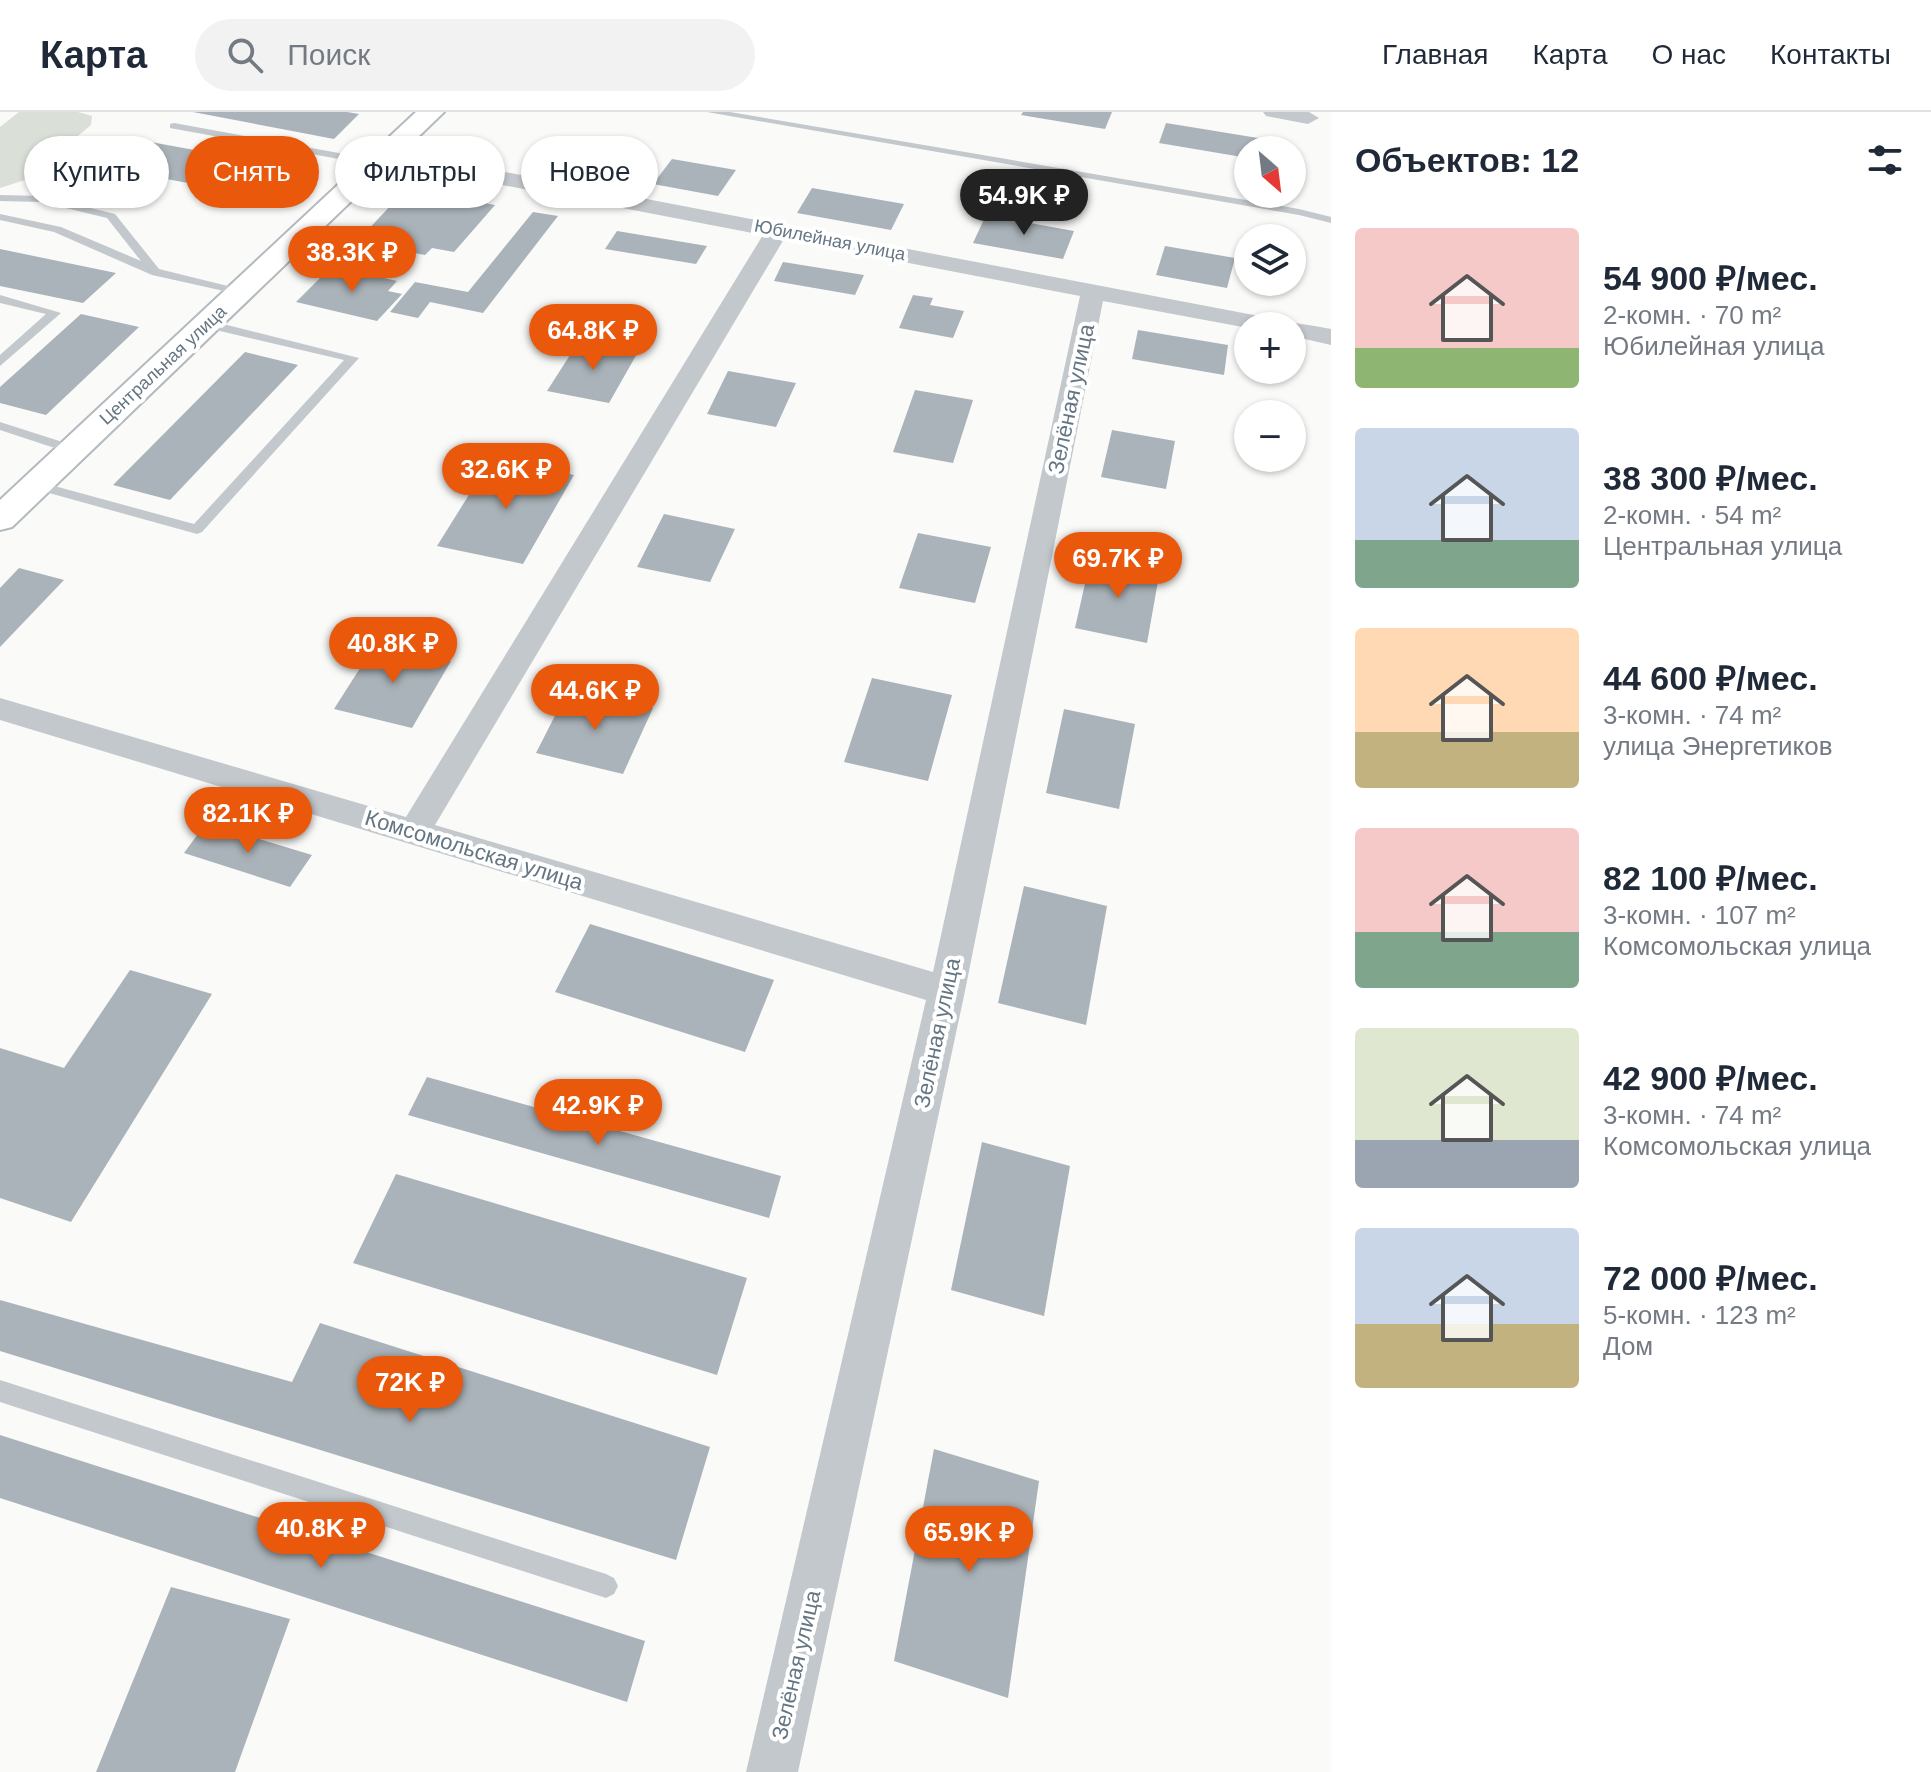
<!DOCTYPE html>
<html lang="ru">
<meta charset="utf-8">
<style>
:root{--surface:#fff;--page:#f2f2f3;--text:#1f2937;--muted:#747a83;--line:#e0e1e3;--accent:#ea580c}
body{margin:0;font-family:Arial,sans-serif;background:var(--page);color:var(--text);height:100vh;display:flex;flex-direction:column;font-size:30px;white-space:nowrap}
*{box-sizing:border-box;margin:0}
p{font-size:26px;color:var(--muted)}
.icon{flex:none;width:44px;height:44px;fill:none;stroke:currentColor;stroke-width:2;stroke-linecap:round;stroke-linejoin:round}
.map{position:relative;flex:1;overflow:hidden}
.sheet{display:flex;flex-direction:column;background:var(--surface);width:600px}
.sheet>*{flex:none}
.guide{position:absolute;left:24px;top:24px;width:760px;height:72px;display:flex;gap:16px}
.needle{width:52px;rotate:152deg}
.tools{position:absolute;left:1234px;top:24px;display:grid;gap:16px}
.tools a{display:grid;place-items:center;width:72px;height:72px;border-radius:50%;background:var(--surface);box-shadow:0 2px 6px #0004;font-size:40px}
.price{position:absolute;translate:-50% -68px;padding:0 18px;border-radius:28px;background:var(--accent);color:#fff;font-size:26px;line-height:52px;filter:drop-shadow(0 2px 4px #0008)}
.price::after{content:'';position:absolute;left:50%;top:48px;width:24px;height:18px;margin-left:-12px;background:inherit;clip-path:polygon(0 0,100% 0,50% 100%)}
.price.current{background:#222;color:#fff}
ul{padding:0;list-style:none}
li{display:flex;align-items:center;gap:24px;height:200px;padding:0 24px}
li span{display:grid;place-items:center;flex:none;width:224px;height:160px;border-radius:8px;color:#555}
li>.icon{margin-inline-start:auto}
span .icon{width:96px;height:96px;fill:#fffc;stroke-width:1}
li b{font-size:34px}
h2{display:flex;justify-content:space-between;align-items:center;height:96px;padding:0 24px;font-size:34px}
.pill{padding:0 28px;border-radius:36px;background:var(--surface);box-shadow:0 2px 6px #0004;font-size:28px;line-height:72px}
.pill.current{background:var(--accent);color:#fff}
header{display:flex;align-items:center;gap:48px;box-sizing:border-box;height:112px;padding:0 40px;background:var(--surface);border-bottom:2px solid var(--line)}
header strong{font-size:38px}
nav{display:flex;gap:44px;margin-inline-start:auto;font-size:28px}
.search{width:560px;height:72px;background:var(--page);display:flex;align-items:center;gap:20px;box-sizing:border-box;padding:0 28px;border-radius:44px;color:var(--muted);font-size:30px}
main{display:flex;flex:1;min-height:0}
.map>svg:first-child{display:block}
.green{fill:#dadfd7}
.building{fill:#aab3b9}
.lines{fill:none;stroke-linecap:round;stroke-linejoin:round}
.secondary-casing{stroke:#b3babf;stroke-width:4}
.lane{fill:#c3c8cc;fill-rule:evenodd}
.street{fill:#c3c8cc;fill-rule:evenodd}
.secondary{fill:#fff;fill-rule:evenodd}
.labels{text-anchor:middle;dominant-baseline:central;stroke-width:8;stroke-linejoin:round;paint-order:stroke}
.far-street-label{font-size:18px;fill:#657683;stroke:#fff}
.street-label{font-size:22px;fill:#657683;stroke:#fff}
</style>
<header>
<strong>Карта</strong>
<div class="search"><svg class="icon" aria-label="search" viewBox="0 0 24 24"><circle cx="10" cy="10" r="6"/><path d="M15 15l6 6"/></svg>Поиск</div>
<nav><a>Главная</a><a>Карта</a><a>О нас</a><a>Контакты</a></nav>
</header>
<main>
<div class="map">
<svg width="1331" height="1660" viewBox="0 0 1331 1660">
<rect width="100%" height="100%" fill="#fafaf8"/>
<path class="green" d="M78,0l14,4 -1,9 -66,55 -25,8v-61l19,-15z"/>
<g class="building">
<path d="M193,0h154l12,2 -25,25z"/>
<path d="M1023,0h89l-7,17 -84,-14z"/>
<path d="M1166,11l92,15 -3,12h-7v8l-89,-15z"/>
<path d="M118,24l186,34 -29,29 -190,-35z"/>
<path d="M672,47l64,11 -18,26 -65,-12z"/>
<path d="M407,76l88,17 -41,47 -22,-4 -7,7 -43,-8 7,-8 -25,-5z"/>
<path d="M812,76l92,16 -13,26 -94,-17z"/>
<path d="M533,100l25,4 -75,97 -53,-11 -12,16 -28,-6 25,-30 53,10z"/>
<path d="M986,103l88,16 -11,28 -90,-16z"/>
<path d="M617,119l90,15 -11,18 -91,-15z"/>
<path d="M1165,134l70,12 -8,30 -71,-13z"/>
<path d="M0,137l116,24 -33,30 -83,-17z"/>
<path d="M783,150l81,13 -9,20 -81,-14z"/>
<path d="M332,154l65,15 -9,10 14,3 -25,27 -81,-19z"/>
<path d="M913,183l20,3 -3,7 34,6 -11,27 -54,-10z"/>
<path d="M81,202l58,13 -93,88 -46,-12v-16z"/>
<path d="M1138,218l90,15 -4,30 -92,-16z"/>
<path d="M579,229l59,11 -29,51 -62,-12z"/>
<path d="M245,240l53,13 -128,135 -57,-15z"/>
<path d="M728,259l68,12 -20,44 -69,-13z"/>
<path d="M915,278l58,10 -20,63 -60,-11z"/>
<path d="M1112,318l63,11 -9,48 -65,-12z"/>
<path d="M492,346l82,17 -51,89 -86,-18z"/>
<path d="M664,402l71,15 -25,53 -73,-15z"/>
<path d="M918,421l73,14 -16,56 -76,-15z"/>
<path d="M1091,445l69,13 -13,73 -72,-15z"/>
<path d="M19,456l45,12 -64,67v-59z"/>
<path d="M376,531l75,18 -39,67 -78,-19z"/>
<path d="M872,566l80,17 -24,86 -84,-19z"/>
<path d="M568,578l85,18 -30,66 -87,-21z"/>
<path d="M1064,597l71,15 -16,85 -73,-16z"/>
<path d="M206,711l106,32 -22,32 -106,-34z"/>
<path d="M1024,774l83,20 -21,119 -88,-22z"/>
<path d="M590,812l184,56 -29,72 -190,-60z"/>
<path d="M130,858l82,24 -141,228 -71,-24v-150l64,20z"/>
<path d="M427,965l354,99 -12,42 -361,-103z"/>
<path d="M982,1030l88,24 -26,150 -93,-26z"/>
<path d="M396,1062l351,104 -30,97 -364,-112z"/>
<path d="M0,1188l292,82 28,-59 390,124 -34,113 -676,-209z"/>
<path d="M0,1323l645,206 -18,61 -627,-204z"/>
<path d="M934,1337l105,32 -31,217 -114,-37z"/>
<path d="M171,1475l119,32 -55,153h-139z"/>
</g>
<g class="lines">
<g class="secondary-casing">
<path id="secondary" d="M416,0h28l-432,415 -12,3v-30z"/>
</g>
<g class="lane">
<path d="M707,0h23l569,97 32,8v6l-32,-8z"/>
<path d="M174,11l203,37 5,3 -5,3 -207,-38v-4z"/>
<path d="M0,83l41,1 74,18 44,55 89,22 -6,4 -90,-20 -98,-43 -54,-12v-6l61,13 80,34 -34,-43 -66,-16 -41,-1z"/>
<path d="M0,183l61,18 -61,53v-11l46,-41 -46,-11z"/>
<path d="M207,208l152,38 -157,174 -5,2 -166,-46v-6l5,-1 158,43 150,-164 -141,-33 -2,-3z"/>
<path d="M0,310l78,25 2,3 -7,4 -73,-24z"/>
<path d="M0,1268l606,194 8,4 4,8 -4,8 -8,4 -606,-196z"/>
</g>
<g class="street">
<path d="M1263,0h46l10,6 -11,6 -42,-8z"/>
<path d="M385,37l889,170c18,4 37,6 57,10v16l-39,-9v-10h-44v2l-145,-27 -138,690 -167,781h-52l180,-772 -926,-280v-22l406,119 357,-582 -386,-74 -3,-5 3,-5zM784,127l296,57 -147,676 -498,-147z"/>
</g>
<use href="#secondary" class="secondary"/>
</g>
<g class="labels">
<g class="far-street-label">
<text transform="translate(830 128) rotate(11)">Юбилейная улица</text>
<text transform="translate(163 253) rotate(-43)">Центральная улица</text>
</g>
<g class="street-label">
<text transform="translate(1071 287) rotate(-78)">Зелёная улица</text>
<text transform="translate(474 738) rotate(17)">Комсомольская улица</text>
<text transform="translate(937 921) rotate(-78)">Зелёная улица</text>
<text transform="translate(796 1553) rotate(-77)">Зелёная улица</text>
</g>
</g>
</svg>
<div class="tools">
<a><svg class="needle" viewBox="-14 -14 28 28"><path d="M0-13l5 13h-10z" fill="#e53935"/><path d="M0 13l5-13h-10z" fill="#747a83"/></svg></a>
<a><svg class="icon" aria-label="layers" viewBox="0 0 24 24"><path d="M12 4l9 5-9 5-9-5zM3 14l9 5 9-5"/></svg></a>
<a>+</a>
<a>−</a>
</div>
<b class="price current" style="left:1024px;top:125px">54.9K ₽</b>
<b class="price" style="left:352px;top:182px">38.3K ₽</b>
<b class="price" style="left:593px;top:260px">64.8K ₽</b>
<b class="price" style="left:506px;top:399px">32.6K ₽</b>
<b class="price" style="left:1118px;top:488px">69.7K ₽</b>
<b class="price" style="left:393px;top:573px">40.8K ₽</b>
<b class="price" style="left:595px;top:620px">44.6K ₽</b>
<b class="price" style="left:248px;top:743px">82.1K ₽</b>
<b class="price" style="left:598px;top:1035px">42.9K ₽</b>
<b class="price" style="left:410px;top:1312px">72K ₽</b>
<b class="price" style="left:321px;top:1458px">40.8K ₽</b>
<b class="price" style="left:969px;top:1462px">65.9K ₽</b>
<div class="guide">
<a class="pill">Купить</a>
<a class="pill current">Снять</a>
<a class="pill">Фильтры</a>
<a class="pill">Новое</a>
</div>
</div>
<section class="sheet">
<h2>Объектов: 12<svg class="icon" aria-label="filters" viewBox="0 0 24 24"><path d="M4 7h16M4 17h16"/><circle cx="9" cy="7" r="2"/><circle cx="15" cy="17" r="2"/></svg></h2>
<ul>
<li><span style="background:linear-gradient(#f6c9c9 75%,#8fb573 0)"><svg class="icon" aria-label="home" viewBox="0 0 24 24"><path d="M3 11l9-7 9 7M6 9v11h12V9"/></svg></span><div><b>54 900 ₽/мес.</b><p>2-комн. · 70 m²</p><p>Юбилейная улица</p></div></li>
<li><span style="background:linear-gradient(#c9d6e8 70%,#7fa58c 0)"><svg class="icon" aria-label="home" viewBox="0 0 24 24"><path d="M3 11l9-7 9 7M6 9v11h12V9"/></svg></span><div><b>38 300 ₽/мес.</b><p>2-комн. · 54 m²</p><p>Центральная улица</p></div></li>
<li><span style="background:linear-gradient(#ffd9b3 65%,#c2b280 0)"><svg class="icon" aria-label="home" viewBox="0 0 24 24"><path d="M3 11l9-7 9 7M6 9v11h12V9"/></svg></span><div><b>44 600 ₽/мес.</b><p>3-комн. · 74 m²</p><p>улица Энергетиков</p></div></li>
<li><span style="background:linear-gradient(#f6c9c9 65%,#7fa58c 0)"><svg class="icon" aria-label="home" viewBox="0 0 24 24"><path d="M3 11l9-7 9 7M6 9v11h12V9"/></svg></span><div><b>82 100 ₽/мес.</b><p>3-комн. · 107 m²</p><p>Комсомольская улица</p></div></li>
<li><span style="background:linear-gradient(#dfe7d0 70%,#9aa5b1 0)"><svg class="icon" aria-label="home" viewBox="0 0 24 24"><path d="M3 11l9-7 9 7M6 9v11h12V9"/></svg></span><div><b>42 900 ₽/мес.</b><p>3-комн. · 74 m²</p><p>Комсомольская улица</p></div></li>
<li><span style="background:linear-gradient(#c9d6e8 60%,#c2b280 0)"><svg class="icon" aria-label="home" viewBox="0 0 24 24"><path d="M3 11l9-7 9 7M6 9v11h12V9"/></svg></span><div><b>72 000 ₽/мес.</b><p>5-комн. · 123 m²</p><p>Дом</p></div></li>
</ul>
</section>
</main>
